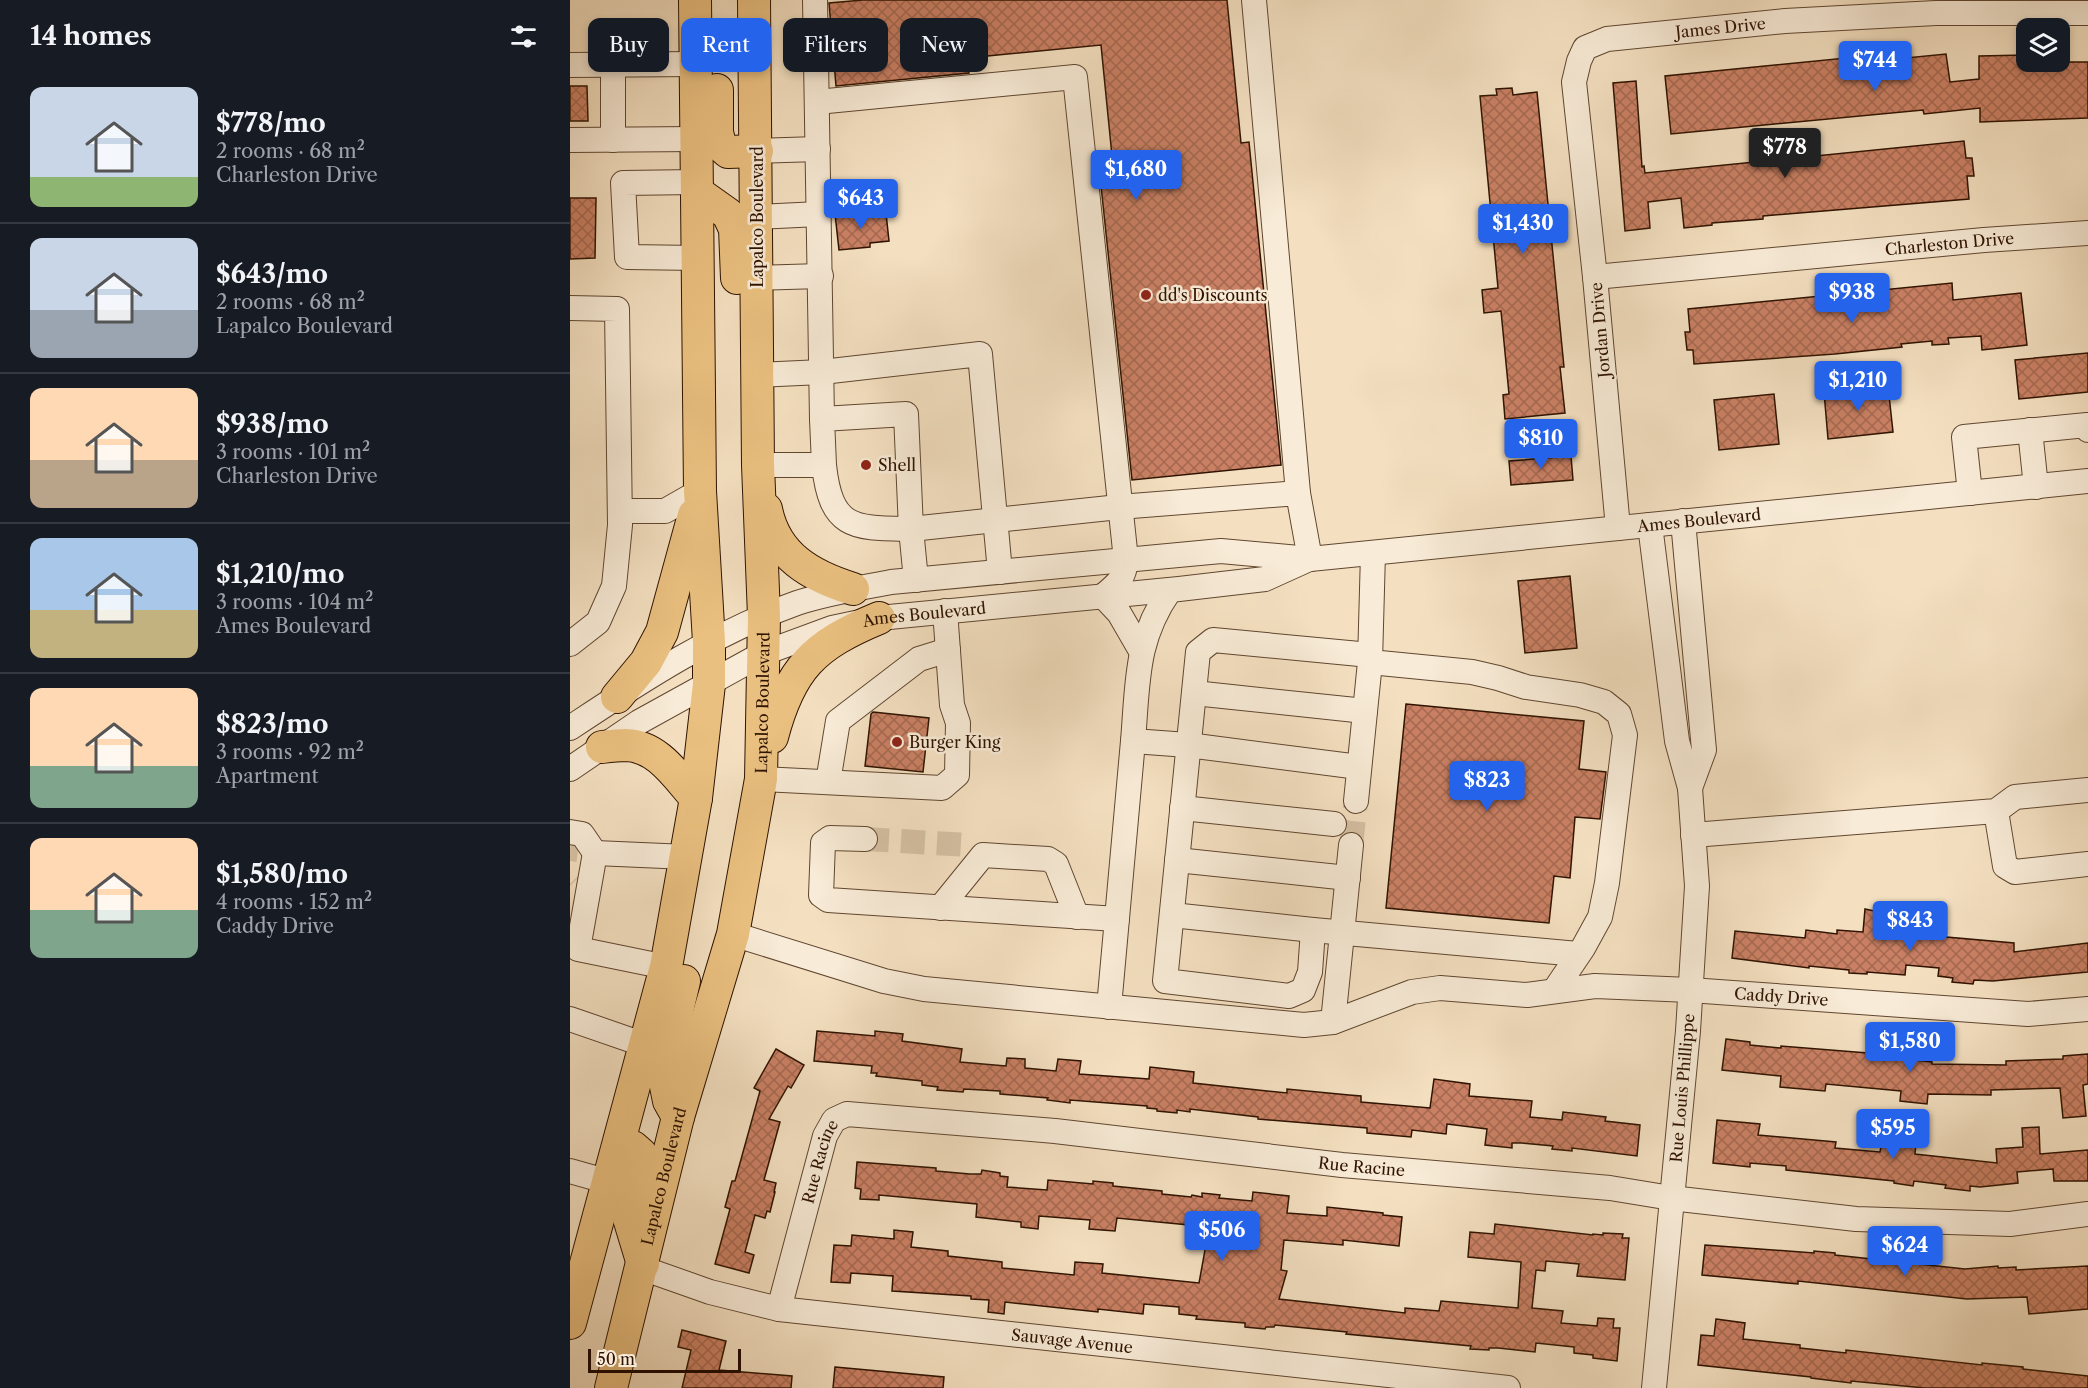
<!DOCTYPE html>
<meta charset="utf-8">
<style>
:root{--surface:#171b24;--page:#20242c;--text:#f1f3f6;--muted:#9ea1a6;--line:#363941;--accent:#2563eb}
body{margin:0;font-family:"Libre Caslon Text",serif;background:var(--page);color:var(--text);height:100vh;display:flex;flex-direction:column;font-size:22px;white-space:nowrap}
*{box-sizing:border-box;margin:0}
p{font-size:20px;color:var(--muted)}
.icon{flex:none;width:33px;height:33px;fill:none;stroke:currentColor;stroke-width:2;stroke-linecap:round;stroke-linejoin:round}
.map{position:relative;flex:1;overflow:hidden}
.panel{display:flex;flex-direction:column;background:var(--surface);width:570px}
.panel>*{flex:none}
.hud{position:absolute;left:18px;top:18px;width:570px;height:54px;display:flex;gap:12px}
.fabs{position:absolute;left:1446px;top:18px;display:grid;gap:12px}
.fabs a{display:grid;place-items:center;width:54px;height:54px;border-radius:12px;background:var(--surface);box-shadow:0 3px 9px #0003;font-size:30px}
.scale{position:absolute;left:18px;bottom:15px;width:153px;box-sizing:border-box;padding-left:6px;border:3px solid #2f1300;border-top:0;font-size:16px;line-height:21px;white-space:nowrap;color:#2f1300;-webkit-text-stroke:4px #f8ebd7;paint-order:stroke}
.price{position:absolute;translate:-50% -51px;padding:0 14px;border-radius:6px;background:var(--accent);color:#fff;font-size:20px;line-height:39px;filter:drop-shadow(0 2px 3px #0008)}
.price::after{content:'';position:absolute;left:50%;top:36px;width:18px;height:14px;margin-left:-9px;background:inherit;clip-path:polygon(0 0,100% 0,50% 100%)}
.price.selected{background:#222;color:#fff}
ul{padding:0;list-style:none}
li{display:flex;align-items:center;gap:18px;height:150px;padding:0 30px}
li+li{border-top:2px solid var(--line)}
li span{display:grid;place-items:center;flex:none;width:168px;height:120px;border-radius:12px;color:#555}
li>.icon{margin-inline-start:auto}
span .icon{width:72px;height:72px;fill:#fffc;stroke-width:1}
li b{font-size:26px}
h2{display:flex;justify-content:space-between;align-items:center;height:72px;padding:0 30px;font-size:26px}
.tag{padding:0 21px;border-radius:12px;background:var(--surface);box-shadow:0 3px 9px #0003;font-size:21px;line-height:54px}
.tag.selected{background:var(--accent);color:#fff}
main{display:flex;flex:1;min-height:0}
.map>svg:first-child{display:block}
.building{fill:url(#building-cross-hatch);stroke:#2f1300;stroke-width:1.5}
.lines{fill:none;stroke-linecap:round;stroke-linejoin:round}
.minor-tunnel{stroke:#d6c1a4;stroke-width:24;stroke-dasharray:24 12;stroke-linecap:butt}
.minor-casing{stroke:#604630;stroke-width:26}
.major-casing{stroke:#2f1300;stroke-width:34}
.minor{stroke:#f8ebd7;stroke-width:24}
.major{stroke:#eac080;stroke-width:32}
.poi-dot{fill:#8f2418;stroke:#f8ebd7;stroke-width:2}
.labels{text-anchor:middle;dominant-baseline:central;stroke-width:5;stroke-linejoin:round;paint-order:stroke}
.street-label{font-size:16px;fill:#2f1300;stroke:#f8ebd7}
.poi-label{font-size:16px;fill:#2f1300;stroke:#f8ebd7;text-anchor:start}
</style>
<main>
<section class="panel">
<h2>14 homes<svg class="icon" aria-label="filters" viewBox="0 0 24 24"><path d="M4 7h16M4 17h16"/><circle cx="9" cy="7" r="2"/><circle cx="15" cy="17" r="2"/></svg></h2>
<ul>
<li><span style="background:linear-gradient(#c9d6e8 75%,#8fb573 0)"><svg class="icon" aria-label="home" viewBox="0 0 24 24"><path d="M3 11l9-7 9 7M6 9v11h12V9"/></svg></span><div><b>$778/mo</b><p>2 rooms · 68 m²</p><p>Charleston Drive</p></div></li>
<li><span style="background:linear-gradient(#c9d6e8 60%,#9aa5b1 0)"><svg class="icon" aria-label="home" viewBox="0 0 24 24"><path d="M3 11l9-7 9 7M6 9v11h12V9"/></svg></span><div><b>$643/mo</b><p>2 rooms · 68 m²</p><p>Lapalco Boulevard</p></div></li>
<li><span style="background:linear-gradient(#ffd9b3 60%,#b9a48a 0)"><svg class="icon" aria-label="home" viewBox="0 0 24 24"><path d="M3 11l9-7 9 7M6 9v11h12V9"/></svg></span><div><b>$938/mo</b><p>3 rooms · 101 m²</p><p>Charleston Drive</p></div></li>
<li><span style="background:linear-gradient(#a9c7e8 60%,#c2b280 0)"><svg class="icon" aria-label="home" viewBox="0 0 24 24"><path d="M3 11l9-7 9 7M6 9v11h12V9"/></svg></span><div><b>$1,210/mo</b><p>3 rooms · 104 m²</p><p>Ames Boulevard</p></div></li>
<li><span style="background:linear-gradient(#ffd9b3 65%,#7fa58c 0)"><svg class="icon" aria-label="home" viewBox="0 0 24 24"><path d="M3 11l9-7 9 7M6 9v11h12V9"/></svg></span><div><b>$823/mo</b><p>3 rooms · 92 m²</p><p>Apartment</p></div></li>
<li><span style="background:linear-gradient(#ffd9b3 60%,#7fa58c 0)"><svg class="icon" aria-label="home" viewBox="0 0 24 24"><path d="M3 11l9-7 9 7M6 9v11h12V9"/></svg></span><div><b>$1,580/mo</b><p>4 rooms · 152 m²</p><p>Caddy Drive</p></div></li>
</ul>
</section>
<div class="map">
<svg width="1518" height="1388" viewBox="0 0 1518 1388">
<defs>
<pattern id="building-cross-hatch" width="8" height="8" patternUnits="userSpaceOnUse" patternTransform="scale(1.5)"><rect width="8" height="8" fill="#ca8064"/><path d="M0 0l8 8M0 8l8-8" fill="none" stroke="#a46850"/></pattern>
</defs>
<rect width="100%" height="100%" fill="#f4e0c1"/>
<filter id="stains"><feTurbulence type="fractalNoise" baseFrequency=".00333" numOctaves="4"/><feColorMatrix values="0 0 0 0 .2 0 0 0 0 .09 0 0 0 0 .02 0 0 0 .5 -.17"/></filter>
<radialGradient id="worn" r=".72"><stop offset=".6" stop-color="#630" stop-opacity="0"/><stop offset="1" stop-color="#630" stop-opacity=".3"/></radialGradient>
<g class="building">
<path d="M293,0h364l14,143 8,-1 32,323 -149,15 -34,-323 14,-1 -11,-111 -134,13 2,15 -133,13 -7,-83z"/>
<path d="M1376,54l4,28 29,-3v-23l47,-1v7h62v56l-108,4v-14l-56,6 -1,-4 -252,24 -6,-58 181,-18v2l50,-5v4z"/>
<path d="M1066,81l6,86 2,-1 1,7 319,-32 2,17h6l2,18h-7l2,23 -206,17v3l-51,4v2l-28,3 -3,-30 -33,4 2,26 -25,3 -12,-148z"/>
<path d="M0,86h17l1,35h-18z"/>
<path d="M942,88l1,7 24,-3 27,275h-4l5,46 -60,6 -2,-24 6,-1 -8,-83 -17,2 -2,-23 16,-2 -18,-192 17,-1 -1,-6z"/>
<path d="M0,198h26l-1,60 -25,1z"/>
<path d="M295,211v5l21,-3 3,28 -19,2v4l-31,3 -4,-36z"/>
<path d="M1382,283l1,17 68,-7 6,52 -45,5 -1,-14 -33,2 1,6 -17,1v-4l-31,3 1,3 -67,7 -141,10 -1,-14h-6l-2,-18h5l-2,-23z"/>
<path d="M1518,353v39l-69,7 -4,-39z"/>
<path d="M1318,386l5,46 -65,7 -4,-47z"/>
<path d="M1204,394l5,50 -60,6 -5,-50z"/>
<path d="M1001,456l2,24 -62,5 -2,-24z"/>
<path d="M1000,576l7,72 -52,5 -7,-72z"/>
<path d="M836,704l178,17 -5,48 27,3 -6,47 -25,-2 -5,61 -16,-2 -5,47 -163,-15z"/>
<path d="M303,712l56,6 -6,54 -58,-6 6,-52z"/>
<path d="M1295,909l71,15 -1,12 79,7v9l74,-9v29l-95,9 -19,-1 -1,4 -21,-2 1,-4 -15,-2 1,-8 -33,-3 -1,10 -38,-3v2l-18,-1v-3l-40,-4v2l-77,-10 3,-27 70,7 1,-8 31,4v-4l26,2z"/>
<path d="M247,1031l58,5v-5l28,3 -1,7 60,8 -2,13 46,4 1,-8 18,1v9l31,3 2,-12 23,2 -2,13 70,5 1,-12 44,5 -1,11 94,10v-4l62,6 12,1v6l69,6 4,-29 36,5 -1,12 63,5 -2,16 32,3 1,-8 43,5 -1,4 35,4 -3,31 -65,-8v3l-20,-2 1,-3 -31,-3h-10v5l-27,-3 2,-16 -40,-5 -1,10 -34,-4 -1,7 -44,-4v-5l-109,-9v-2l-68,-8v3l-13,-2v3l-20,-2v-2l-10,-1v-2l-77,-6v3l-23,-3 1,-2 -48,-4v-3l-36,-2 -1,3 -26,-2 1,-3 -16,-2v-4l-46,-5 1,-3h-6l1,-7 -58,-5z"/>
<path d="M1156,1039l24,3v3l31,3v-2l99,8v2l52,6v2l74,1v-4l57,-2v-3l25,-2v30l-5,1 3,31 -23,2 -3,-30 -69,2v5l-63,-1 -1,10 -27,-3 1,-10 -75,-7 -1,7 -45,-4 1,-11 -59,-6z"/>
<path d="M206,1049l28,16 -13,23 -3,-2 -19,33 11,3 -16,58 12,3 -2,9h1l-5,20 -3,-1 -2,7 -10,-3 -10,37 9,3 -5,18 -34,-9 15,-55 -5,-2 7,-26h3l25,-90 -6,-3z"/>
<path d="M1147,1120l43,4 -2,11 78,7 -1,6 45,4 2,-11 34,2 -1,11 82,9 -1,-14 27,-2 -1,-19 17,-1 1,27 48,-4v31h-34l-1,-12 -36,3 1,11 -38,4 -10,-1v5l-25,-3 1,-3 -32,-4 -1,5 -19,-3v-2l-108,-11v-4l-36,-3v4l-37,-4z"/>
<path d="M287,1162l79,6v3l34,3h11l1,-4 18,3v3l8,1 -1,10 40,3 1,-10 45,4v-3l20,2v3l49,5v3l29,3 1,-2 10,2v-4l18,2 -1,3 33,3 1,-9 36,4 -2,17 40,3v-9l56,6v2l19,2 -3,29 -56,-6v5l-59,-5 -3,30 6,1 -8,28 126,14v-5l34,3 2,-10 77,7 3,-46 -53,-5 2,-25 24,2 1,-10 98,11v-1l10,1v-2l20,1 -1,4h7l-4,42 -48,-4 2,-12 -33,-3 -1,10 -9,-1 -4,38 31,3 -2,12 36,3 1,-8 16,1 -1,9h7l-3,33 -24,-3v-3l-19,-2v-6l-38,-4 -1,9 -37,-4h-9v2l-19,-1 1,-3 -125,-12 1,-2 -72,-7 -1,2h-8l-1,2 -20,-2v-4l-49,-4 1,-3 -18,-2v-7l-35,-3 -1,10 -45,-5v3l-93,-10 -1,12 -16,-2 1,-12 -18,-1v-3l-79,-5 1,-15 -42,-3 -1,10 -19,-1 3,-37 17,1 1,-11 42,4v-9l19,2 -2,15 37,4v5l54,6v6l72,7 1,-13 28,2 -1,9 97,10 8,-44 -19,-2 1,-12 -72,-7 -2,13 -26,-2 1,-9 -51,-4 -1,13 -17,-2v-5l-45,-5 1,-13 -98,-9v5l-19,-1 1,-10 -6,-1z"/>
<path d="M1135,1245l109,8v-2l21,2v2l130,14 33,-3v2l18,-1v3l72,-4v43l-59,5 -2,-17 -60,2 -169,-18v3l-96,-9z"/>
<path d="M1146,1319l29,4 -2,16 57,6v3l46,5v-3l136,15v-2l41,4v2l65,7v12h-163l-74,-7v2l-40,-5v-1l-113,-12 3,-30 13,1z"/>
<path d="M112,1330l44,11 -7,29 73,6 -1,12h-109l9,-38 -13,-3z"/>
<path d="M265,1367l109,10 -1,11h-110z"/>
</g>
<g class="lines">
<g class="minor-tunnel">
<path d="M295,839l104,6"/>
<path d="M781,845l5,-44"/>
<path d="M0,849l8,1"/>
<path d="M0,884l1,1"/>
</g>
<g class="minor-casing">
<g id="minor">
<path d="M245,0l7,419"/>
<path d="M684,0l44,493"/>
<path d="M43,64v76"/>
<path d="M0,65l125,-1"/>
<path d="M247,102l258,-25 51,483c-2,20 -9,24 -23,36l16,17 22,38"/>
<path d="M0,140l126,-1"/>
<path d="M187,151l61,-2"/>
<path d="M126,182l-73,1 4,74 71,1"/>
<path d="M187,217l62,-3"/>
<path id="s1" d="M1025,277l389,-37 104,-7"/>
<path d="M187,278l64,-2"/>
<path d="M0,308l47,1 3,216 -6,61 -16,36 -28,22"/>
<path d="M187,375l65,-3 158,-18 20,218"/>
<path d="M1460,430l6,57"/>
<path d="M188,465h66c7,65 30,63 87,64l-5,-115 -84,5 2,46"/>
<path d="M1400,493l-6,-56 123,-12 1,5"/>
<path d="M50,511h45l35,-20"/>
<path d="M1113,521l21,229 -14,38"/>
<path d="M1080,525l27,216 13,47 7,98 -9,145 -34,357"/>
<path id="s2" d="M1048,528l-23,-251 -21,-195 5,-21 6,-13 22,-9 178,-18 151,-8h152"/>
<path d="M803,553l-3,109 102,10 26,6 28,9 54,8 24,7 15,12 6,21 -18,148 -7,34 -17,31 -29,43"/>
<path d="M346,580l-5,-51 208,-22 179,-14 12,66"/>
<path d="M600,590c-35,50 -32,92 -37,151l55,4 171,22"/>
<path d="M624,693l171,18"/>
<path id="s3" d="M0,728c72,-48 146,-96 227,-125 30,-10 63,-15 94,-21l330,-31 89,8 778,-78"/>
<path id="s4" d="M0,769l69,-47 125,-69 68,-25 47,-10 300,-29 86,-10 42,-19"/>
<path d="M191,779l181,9 15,-13 1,-52 -6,-18 -7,-94"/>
<path d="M258,782l10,-61 81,-62 29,-9"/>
<path d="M786,801l14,-139"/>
<path d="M612,808l152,16"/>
<path d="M1426,811l9,55 10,6 73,-8"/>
<path d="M0,832l12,2 13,19"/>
<path d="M1123,835l303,-24 19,-14 73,-7"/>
<path d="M295,839l-35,-1 -7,5 -2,52 7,5 289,19"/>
<path d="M607,860l171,18"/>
<path d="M370,908l43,-53 65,4 8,5 21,53"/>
<path d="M602,915l141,15 265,24"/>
<path d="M743,930l-3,42 -7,18 -14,6 -124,-15 33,-329 15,-12 157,15"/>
<path id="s5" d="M163,934l151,47 40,8 380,36 29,-3 79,-30 28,-4 87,7 68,-9 95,4 338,24 60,-5"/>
<path d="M96,967l-88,-18 17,-96 92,4"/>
<path d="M539,1007l24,-266"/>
<path d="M0,1019l75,26"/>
<path d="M763,1022l18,-177"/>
<path d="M0,1171l39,11"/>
<path id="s6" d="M72,1268l68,24 69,17 729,79"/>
<path id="s7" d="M209,1309l46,-173 9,-16 13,-6 208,17 287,34 268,23 61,10 185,21 154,5 78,-10"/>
</g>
</g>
<g class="major-casing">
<g id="major">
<path d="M147,90v42l3,13 8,7 29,-1"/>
<path d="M127,192l31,22 7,15 2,49"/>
<path d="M196,509c9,47 45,67 87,80"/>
<path d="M47,697l29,-35 16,-30 32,-117"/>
<path d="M202,737c18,-69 42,-92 107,-119"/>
<path d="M32,747c8,-1 17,-2 24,-2 32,1 51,32 70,53"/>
<path d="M108,1117l-9,-16 -6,-30 21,-90"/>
<path d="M50,1143l13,4 8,7 1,15 -13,49 14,46"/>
<path d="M0,1323l96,-356 30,-169 13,-114v-42l-9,-151 -5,-491"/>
<path id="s8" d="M41,1388l67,-271 55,-183 28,-155 3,-163 -6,-151 -4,-465"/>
</g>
</g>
<use href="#minor" class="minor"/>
<use href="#major" class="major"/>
</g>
<g class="poi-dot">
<circle cx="576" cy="295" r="6"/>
<circle cx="296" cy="465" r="6"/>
<circle cx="327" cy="742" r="6"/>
</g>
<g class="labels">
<g class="street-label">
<text stroke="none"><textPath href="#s2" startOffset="622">James Drive</textPath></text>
<text transform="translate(187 217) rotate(-90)">Lapalco Boulevard</text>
<text stroke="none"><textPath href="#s1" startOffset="356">Charleston Drive</textPath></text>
<text transform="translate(1030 330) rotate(-95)">Jordan Drive</text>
<text stroke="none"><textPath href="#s3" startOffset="1168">Ames Boulevard</textPath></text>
<text stroke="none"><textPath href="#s4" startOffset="392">Ames Boulevard</textPath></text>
<text stroke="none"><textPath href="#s8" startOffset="704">Lapalco Boulevard</textPath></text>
<text stroke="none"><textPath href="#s5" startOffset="1065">Caddy Drive</textPath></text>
<text transform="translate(1112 1088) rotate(-85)">Rue Louis Phillippe</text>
<text stroke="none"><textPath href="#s7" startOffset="153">Rue Racine</textPath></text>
<text stroke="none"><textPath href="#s7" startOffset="729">Rue Racine</textPath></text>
<text stroke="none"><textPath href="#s8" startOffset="218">Lapalco Boulevard</textPath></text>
<text stroke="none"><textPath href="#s6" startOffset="438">Sauvage Avenue</textPath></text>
</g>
<g class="poi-label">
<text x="588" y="295">dd's Discounts</text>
<text x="308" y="465">Shell</text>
<text x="339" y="742">Burger King</text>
</g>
</g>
<rect width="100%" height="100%" filter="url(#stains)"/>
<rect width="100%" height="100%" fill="url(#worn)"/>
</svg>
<div class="fabs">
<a><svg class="icon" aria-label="layers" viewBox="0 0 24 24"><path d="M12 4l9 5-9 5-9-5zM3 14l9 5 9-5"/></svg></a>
</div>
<div class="scale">50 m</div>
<b class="price" style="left:1305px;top:92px">$744</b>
<b class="price selected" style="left:1215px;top:179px">$778</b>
<b class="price" style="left:566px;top:201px">$1,680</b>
<b class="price" style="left:291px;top:230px">$643</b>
<b class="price" style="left:953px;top:255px">$1,430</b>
<b class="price" style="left:1282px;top:324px">$938</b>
<b class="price" style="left:1288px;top:412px">$1,210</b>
<b class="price" style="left:971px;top:470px">$810</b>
<b class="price" style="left:917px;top:812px">$823</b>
<b class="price" style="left:1340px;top:952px">$843</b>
<b class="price" style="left:1340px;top:1073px">$1,580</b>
<b class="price" style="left:1323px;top:1160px">$595</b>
<b class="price" style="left:652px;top:1262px">$506</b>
<b class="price" style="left:1335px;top:1277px">$624</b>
<div class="hud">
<a class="tag">Buy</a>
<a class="tag selected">Rent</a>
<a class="tag">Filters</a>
<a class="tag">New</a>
</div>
</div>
</main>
